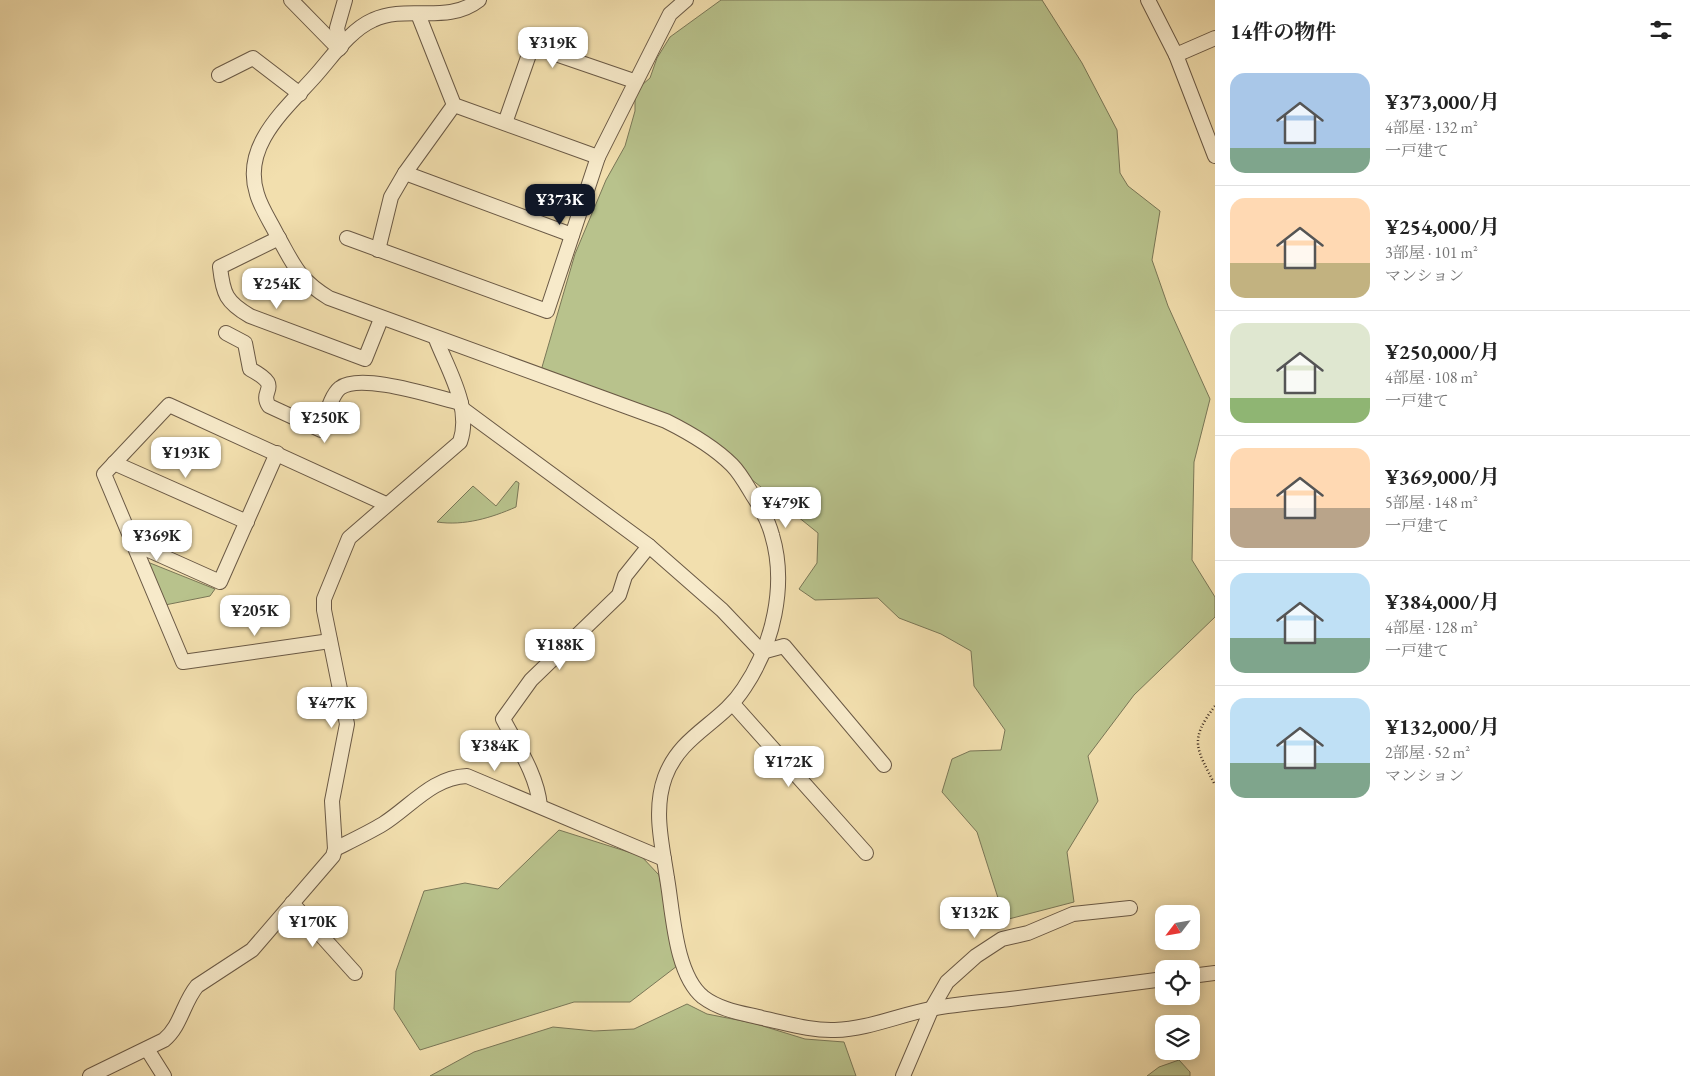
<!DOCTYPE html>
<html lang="ja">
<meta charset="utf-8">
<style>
:root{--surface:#fff;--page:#f6f6f6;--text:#222;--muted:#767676;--line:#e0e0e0;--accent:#111827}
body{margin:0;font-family:"EB Garamond","Noto Serif JP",serif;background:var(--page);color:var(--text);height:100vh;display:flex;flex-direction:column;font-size:19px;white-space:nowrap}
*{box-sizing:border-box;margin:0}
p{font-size:16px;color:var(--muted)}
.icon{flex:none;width:28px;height:28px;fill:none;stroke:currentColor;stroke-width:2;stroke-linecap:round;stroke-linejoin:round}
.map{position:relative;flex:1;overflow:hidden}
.sheet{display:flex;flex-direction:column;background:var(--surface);width:475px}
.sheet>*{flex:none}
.needle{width:32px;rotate:239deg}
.buttons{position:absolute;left:1155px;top:905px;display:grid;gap:10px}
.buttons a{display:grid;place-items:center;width:45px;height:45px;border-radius:10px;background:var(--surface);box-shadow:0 2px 12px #0003;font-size:25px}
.price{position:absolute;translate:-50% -42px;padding:0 11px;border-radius:10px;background:#fff;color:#222;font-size:16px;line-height:32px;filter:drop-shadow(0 1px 2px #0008)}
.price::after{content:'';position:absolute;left:50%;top:30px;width:15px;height:11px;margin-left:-8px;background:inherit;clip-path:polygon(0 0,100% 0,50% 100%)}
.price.selected{background:var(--accent);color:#fff}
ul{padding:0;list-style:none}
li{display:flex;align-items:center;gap:15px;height:125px;padding:0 15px}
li+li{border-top:1px solid var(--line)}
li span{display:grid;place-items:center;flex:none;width:140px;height:100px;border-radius:15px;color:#555}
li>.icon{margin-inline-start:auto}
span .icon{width:60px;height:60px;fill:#fffc;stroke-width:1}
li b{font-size:21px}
h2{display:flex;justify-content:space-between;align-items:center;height:60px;padding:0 15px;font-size:21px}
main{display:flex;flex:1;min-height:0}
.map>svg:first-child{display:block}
.green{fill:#b8c28c;stroke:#7a7757}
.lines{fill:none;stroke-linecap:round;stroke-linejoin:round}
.minor-casing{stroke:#6a5945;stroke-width:16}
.path{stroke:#3d2c22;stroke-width:2.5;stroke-dasharray:1 2.5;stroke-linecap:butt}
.minor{stroke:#f7eaca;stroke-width:14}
</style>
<main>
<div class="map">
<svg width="1215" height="1076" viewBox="0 0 1215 1076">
<rect width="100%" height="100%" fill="#f2dfae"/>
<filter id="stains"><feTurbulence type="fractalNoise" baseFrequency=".004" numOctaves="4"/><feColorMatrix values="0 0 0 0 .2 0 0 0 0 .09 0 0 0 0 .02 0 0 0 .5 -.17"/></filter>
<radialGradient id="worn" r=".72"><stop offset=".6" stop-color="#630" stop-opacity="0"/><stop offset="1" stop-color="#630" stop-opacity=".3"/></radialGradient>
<g class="green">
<path d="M721,0h321l40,63 35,67 3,43 8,13 32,25 -8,49 16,46 42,93 -16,63 -2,98 23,37v20l-81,78 -46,61 10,45 -31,51 7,50 -69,18 -28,-88 -35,-40 10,-33 18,-8 31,-1 4,-20 -31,-44 -3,-35 -30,-17 -42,-16 -21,-20 -63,2 -16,-11 18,-26 1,-30 -98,-79 -37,-25 -143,-55 35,-120 31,-74 19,-34 10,-35v-20l15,-13 7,-20 13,-21z"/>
<path d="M516,481l3,2 -3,24c-25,11 -52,19 -79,15l36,-36 23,20z"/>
<path d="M140,559l75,30 -5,7 -50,10z"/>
<path d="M559,830l82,26 18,19 18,91 -47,36h-56l-154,48 -26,-41 2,-38 28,-80 41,-8 33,6z"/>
<path d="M687,1004l20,10 46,9 52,16 39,3 12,34h-426l44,-24 79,-25 41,4 40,-2z"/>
<path d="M1179,1060l11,12v4h-43l12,-9z"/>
</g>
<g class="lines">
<g class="minor-casing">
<g id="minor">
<path d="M291,0l48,49"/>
<path d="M479,0c-32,25 -72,4 -106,20 -23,10 -41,37 -57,55 -29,33 -75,70 -59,119 4,14 13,27 20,41 17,30 21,44 52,63l337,123c24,12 47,25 66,44 8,8 14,19 20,29 8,12 16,26 20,41 15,50 1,110 -28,153 -23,36 -63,46 -79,89 -12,33 -3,67 2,101 6,34 8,96 36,119 17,13 39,16 59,21 24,5 49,13 73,12 33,-1 64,-15 95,-21 26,-5 54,-7 80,-10 51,-7 103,-13 154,-20"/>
<path d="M1148,0l28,55 39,101"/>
<path d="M418,14l36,91 144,52"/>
<path d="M341,47l-4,-19 8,-28"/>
<path d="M1176,55l39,-17"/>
<path d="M219,75l34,-17 47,36"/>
<path d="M505,123l27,-77 102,35"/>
<path d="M405,173l167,62"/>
<path d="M279,238l-59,29c3,27 6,35 30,49l115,43 16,-40"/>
<path d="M347,238l200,73 51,-154 72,-143 16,-14"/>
<path d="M378,250l13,-53 14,-24 49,-68"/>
<path d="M226,333l19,10 5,26c35,19 8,20 19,37l52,24c5,-12 9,-34 19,-42 21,-16 95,9 121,15"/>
<path d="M464,410l185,136 73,64 40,42 22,-6 100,119"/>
<path d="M114,463l133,59"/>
<path d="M133,543l87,39 57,-129"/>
<path d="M330,641l-147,21 -79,-188 65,-69 217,99"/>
<path d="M733,704l133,149"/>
<path d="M540,806c-3,-32 -23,-60 -37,-87l28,-39 88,-85 6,-19 24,-30"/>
<path d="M335,849c16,-8 33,-16 48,-25 27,-17 50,-47 84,-48l197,83"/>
<path d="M292,903l63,70"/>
<path d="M1191,976l24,-3"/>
<path d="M147,1049l17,27"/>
<path d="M90,1076l74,-36c17,-14 19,-37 33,-54l55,-36 81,-94 2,-7 -3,-48 15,-77 -23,-114v-11l25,-61 111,-96c12,-34 -12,-72 -24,-103"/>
<path d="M903,1076l29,-68 15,-26 29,-26 26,-17 26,-6 45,-19 57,-6"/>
</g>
</g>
<path class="path" d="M1215,706c-27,35 -18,43 0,79"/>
<use href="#minor" class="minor"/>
</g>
<rect width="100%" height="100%" filter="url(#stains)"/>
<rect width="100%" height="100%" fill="url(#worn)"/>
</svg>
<div class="buttons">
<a><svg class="needle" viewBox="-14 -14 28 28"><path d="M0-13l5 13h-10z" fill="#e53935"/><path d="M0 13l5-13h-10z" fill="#767676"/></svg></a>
<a><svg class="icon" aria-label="locate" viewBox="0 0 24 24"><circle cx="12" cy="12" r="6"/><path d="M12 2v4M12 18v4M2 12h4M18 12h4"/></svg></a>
<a><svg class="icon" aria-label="layers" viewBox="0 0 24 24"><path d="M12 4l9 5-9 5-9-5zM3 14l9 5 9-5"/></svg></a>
</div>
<b class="price" style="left:553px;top:69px">¥319K</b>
<b class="price selected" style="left:560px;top:226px">¥373K</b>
<b class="price" style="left:277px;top:310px">¥254K</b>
<b class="price" style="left:325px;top:444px">¥250K</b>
<b class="price" style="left:186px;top:479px">¥193K</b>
<b class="price" style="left:786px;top:529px">¥479K</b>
<b class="price" style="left:157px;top:562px">¥369K</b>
<b class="price" style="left:255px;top:637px">¥205K</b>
<b class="price" style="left:560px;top:671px">¥188K</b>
<b class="price" style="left:332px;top:729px">¥477K</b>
<b class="price" style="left:495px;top:772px">¥384K</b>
<b class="price" style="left:789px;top:788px">¥172K</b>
<b class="price" style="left:975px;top:939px">¥132K</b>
<b class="price" style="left:313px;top:948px">¥170K</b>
</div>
<section class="sheet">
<h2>14件の物件<svg class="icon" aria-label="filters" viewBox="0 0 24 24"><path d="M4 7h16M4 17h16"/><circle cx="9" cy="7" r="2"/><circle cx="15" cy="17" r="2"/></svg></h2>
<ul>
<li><span style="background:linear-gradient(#a9c7e8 75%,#7fa58c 0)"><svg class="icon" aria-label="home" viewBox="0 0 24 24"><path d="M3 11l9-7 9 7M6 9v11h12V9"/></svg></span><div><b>¥373,000/月</b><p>4部屋 · 132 m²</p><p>一戸建て</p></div></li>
<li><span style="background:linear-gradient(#ffd9b3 65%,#c2b280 0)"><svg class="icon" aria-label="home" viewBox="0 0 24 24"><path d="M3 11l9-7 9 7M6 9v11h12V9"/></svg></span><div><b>¥254,000/月</b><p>3部屋 · 101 m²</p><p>マンション</p></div></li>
<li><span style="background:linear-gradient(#dfe7d0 75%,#8fb573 0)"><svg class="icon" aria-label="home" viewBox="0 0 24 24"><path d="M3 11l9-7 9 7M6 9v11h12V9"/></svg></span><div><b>¥250,000/月</b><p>4部屋 · 108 m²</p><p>一戸建て</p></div></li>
<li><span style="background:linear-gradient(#ffd9b3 60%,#b9a48a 0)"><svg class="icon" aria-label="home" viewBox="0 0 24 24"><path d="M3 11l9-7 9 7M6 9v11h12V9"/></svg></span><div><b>¥369,000/月</b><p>5部屋 · 148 m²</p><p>一戸建て</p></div></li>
<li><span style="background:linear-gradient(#bfe0f5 65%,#7fa58c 0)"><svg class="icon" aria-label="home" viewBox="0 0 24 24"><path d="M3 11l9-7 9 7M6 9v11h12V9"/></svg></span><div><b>¥384,000/月</b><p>4部屋 · 128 m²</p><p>一戸建て</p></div></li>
<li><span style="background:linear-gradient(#bfe0f5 65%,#7fa58c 0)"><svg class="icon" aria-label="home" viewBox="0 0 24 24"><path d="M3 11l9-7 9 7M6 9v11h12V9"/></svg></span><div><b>¥132,000/月</b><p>2部屋 · 52 m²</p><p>マンション</p></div></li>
</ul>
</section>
</main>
